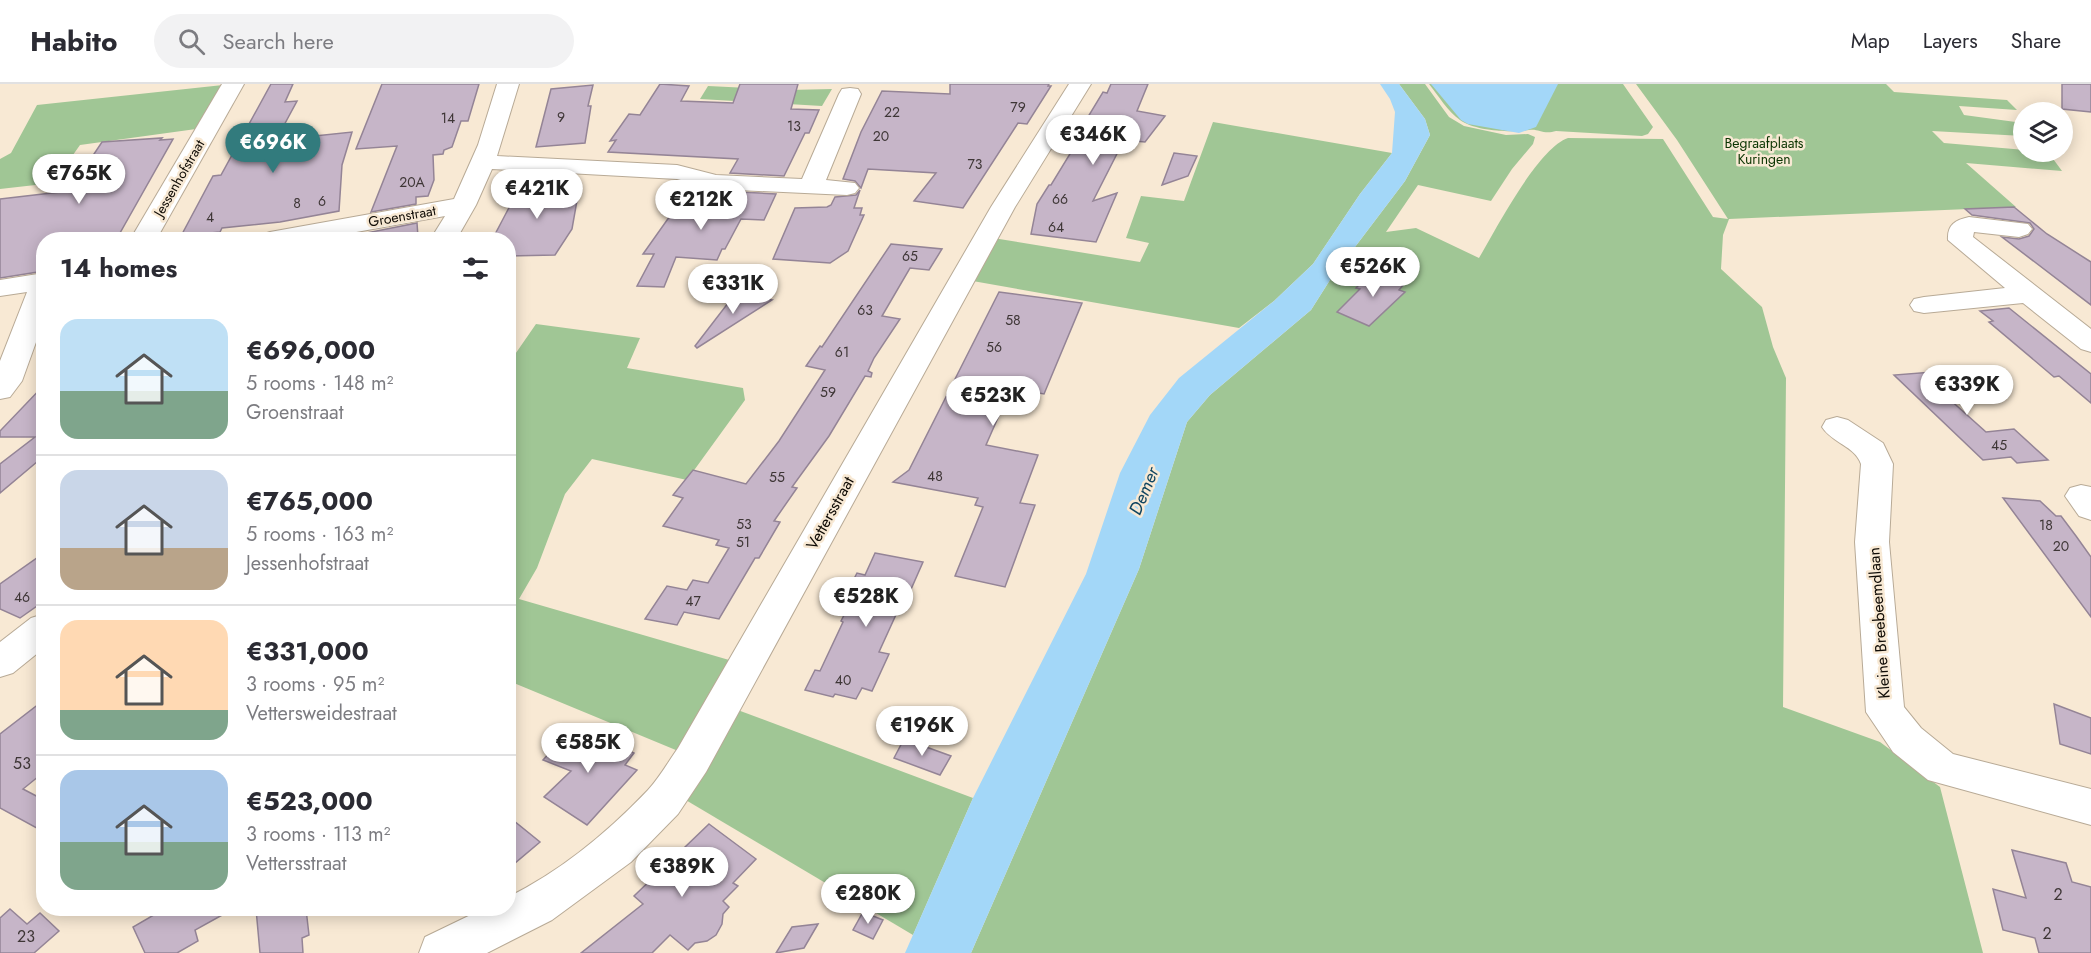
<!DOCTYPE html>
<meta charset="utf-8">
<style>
:root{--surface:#fff;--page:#f2f2f3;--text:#2b2b33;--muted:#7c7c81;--line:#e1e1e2;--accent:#327b7d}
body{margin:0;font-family:Jost,sans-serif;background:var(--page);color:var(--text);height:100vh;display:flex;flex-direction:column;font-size:22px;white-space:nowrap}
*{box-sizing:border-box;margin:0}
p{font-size:20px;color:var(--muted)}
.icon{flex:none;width:33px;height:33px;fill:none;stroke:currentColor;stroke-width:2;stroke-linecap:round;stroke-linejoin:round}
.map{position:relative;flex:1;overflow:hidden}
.sheet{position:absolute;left:36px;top:148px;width:480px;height:684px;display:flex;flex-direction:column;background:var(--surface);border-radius:24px;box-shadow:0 3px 15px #0003}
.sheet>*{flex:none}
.tools{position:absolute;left:2013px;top:18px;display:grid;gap:12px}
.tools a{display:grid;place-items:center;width:60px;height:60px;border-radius:50%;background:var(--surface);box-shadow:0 3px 15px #0003;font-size:30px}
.price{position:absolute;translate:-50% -51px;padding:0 14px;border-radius:21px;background:#fff;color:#222;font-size:20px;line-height:39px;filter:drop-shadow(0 2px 3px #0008)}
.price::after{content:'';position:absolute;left:50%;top:36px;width:18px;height:14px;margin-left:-9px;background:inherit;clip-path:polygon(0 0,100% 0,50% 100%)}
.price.active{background:var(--accent);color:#fff}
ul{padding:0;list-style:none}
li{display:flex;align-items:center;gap:18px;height:150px;padding:0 24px}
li+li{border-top:2px solid var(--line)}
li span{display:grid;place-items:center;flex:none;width:168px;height:120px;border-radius:18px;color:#555}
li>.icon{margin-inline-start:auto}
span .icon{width:72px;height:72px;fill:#fffc;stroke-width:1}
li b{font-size:26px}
h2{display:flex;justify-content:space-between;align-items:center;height:72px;padding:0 24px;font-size:26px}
header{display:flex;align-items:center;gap:36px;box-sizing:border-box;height:84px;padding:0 30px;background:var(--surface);border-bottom:2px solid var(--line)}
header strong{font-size:28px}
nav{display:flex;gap:33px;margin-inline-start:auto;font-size:21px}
.search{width:420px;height:54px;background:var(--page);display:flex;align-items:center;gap:15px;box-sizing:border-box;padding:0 21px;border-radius:33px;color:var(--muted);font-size:22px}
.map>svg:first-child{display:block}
.green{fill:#a0c695}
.water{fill:#a3d7f8}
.building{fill:#c6b5c8;stroke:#948496;stroke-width:1.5}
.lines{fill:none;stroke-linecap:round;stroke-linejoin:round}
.minor-casing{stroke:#b8aa96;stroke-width:2}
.minor{fill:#fff;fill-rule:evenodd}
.labels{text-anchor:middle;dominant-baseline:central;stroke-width:5;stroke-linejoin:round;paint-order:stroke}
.number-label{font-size:14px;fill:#3e3636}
.far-park-label{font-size:14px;fill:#0a3400;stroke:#f8e9d4}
.far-street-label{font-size:14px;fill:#100c06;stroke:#f8e9d4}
.street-label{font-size:16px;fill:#100c06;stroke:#f8e9d4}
.near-number-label{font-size:16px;fill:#3e3636}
.water-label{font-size:18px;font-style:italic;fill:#114661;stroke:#f8e9d4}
</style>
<header>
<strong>Habito</strong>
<div class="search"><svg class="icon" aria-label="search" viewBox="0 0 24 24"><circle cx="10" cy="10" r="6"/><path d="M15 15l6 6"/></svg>Search here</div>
<nav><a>Map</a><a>Layers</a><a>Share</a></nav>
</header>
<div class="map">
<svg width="2091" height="869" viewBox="0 0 2091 869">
<rect width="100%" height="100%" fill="#f8e9d4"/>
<g class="green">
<path d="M1399,0h26l24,33 15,9 42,9 22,-1 7,3 -2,7 -21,25 -21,32 -73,-16 -32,47 30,-4 63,30c17,-29 59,-110 89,-120l95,1 50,78 15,2 -51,-79 -41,-56h250l8,8 113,8 10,10 -58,-4 5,9 59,8v13l-91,-5 12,12 104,9 14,19 -96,-8 50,44 -287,12 -6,16 -2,34 41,38 11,40 13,31 -3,329 97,35 60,45 43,166h-1012l168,-384 48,-147 23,-27 101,-85 19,-30 75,-99 25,-46 -5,-16z"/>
<path d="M1429,0h194l30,43 -5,7 -6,2 -86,-5c-13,4 -18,-3 -27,-1 -18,3 -54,1 -69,-10 -12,-8 -22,-25 -31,-36z"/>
<path d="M223,1l-27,44 -116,16 -27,38 -53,6v-30l11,-6 26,-48z"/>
<path d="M708,2l80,4 44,-1 -10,17 -122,-7z"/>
<path d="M1213,38l179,31 -32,41 -47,70 -39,37 -35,27 -272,-48 26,-42 147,24 9,-19 -23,-5 15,-42 43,5z"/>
<path d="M536,240l104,14 -13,30 116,20 2,12 -58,80 -95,-21 -27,35 -28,74 -18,31 217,63 -53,91 -174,-72v-318z"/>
<path d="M735,625l238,89 -60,137 -234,-139z"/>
</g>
<g class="water">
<path d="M1380,0h19l26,35 5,16 -25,46 -75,99 -19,30 -101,85 -23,27 -48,147 -168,384h-66l68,-155 113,-224 34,-101 30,-58 29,-37 95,-77 39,-37 47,-70 32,-41 3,-41 -5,-13z"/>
<path d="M1431,0h127l-22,43 -17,6 -51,-9 -7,-4z"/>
</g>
<g class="building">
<path d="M271,0h22l-8,18 12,-1 -21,39 76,-8 -10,33 -3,46 -59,11 -58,6 -2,4 -39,4 32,-60 8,-1z"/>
<path d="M382,0h97l-11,37h-7l-9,26 -8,3 -1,4 -10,1 1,25 -6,16 -12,1v7l-45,8 26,-66 -41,3z"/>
<path d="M660,0l29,2 -8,15 52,2 7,-19h58l-7,25 28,1 -10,23h-4l-21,43 -54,-3 8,-14 -130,-7 8,-12 -6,1 19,-27 11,1z"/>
<path d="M950,0h99l-1,2h3l-24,38 -9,-1 -55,85 -49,-7 22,-28 -68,-4 -7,19 -6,-7 -12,-2 18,-47 21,-41 68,3z"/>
<path d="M1111,0h37l-11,27 28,5 -20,26 -21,-2 -31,61 24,-8 -21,49 -65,-8 6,-30 12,-19h2l33,-54 -4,-1 23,-38 4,1z"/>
<path d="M2062,0h29v28l-29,-3z"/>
<path d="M593,1l-5,21h3l-6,37 -49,4 15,-58z"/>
<path d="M162,54l-2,2 13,-1 -57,101h-72v31l-44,7v-79l60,-7 21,-28 7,-1 14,-21z"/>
<path d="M1174,69l23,3 -9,20 -26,9z"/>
<path d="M523,97l35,1 -9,12 29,1 -6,34 -17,26 -47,1v-16h-16z"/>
<path d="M860,106l-6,18h8l-2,7h4l-16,36 -18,12 -57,-4 22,-51 32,-1 4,-2 4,-8 21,-2z"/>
<path d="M720,107l56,3 -12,26 -23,-1 -16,30h-3l-5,11 -41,-3 -12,30 -27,-1 17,-32h-11l34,-48 2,1 4,-7 31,2z"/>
<path d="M2014,123l33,27 44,28v43l-89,-68 17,2 10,-3 5,-7 -4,-6 -58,-8 -7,-6z"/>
<path d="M417,139l1,14 -17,3h-35v-7z"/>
<path d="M891,160l51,5 -13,21 -19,-2 -28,48 18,3 -26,39 -6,13 4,2 -1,4 -6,-1 -36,60 -37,51 5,1 -23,33 6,1 -21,36h-4l-36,61 -35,-7 -7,13 -32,-6 22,-33 20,4 6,-10 15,3 21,-35 -13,-3 3,-5 -56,-14 20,-28 -10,-3 20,-25 53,14 33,-43 46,-71 -19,-4 14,-20 2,1z"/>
<path d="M1374,185l24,10 -3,2 9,3 -5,6 6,2 -36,34 -32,-14 23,-23 -4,-1z"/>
<path d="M999,208l83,11 -38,91 -33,-6 -25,57 52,10 -18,48 15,2 -30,82 -50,-11 28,-69 -8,-2 3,-7 -85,-16 16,-12z"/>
<path d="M735,210l37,6 -75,48 -2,-2z"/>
<path d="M2009,224l82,66v29l-32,-27 -5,1 -65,-55 4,-1 -13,-10z"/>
<path d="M1958,286l25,23 -36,4 39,35 28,-3 34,31 -31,3 -6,-6 -28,3 -89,-85z"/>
<path d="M44,301v71l-44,37v-29l35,-27h-35v-6z"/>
<path d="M2003,414l37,3 16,15h5l15,20 15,21v60z"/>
<path d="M44,469v48l-24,17 -20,-9v-25z"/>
<path d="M875,469l48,9 -15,34 -3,-1 -26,57 10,2 -17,37 -10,-3 -6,11 -21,-5 -2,3 -28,-7 10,-20 5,1 23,-49 -2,-1 12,-23 -8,-2 12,-23 8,2z"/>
<path d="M44,616v72l-21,17 21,11v32l-44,-24v-74z"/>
<path d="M2054,620l37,14v36l-31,-10z"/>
<path d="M573,643l61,26 -9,12 12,5 -50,55 -43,-28 27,-26 -28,-11z"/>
<path d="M904,655l47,17 -11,19 -46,-17z"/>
<path d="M508,732l32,26 -32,27z"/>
<path d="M709,740l47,35 -23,24 5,3 -15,15 6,6 -6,7 -1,10 -6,11 -9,6 -12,2 -7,7 -18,-15 -18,18h-71l62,-49 -9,-8z"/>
<path d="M2012,766l54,13 6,19 19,5v66h-52l-4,-15 -32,-8 -10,-41 33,9z"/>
<path d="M10,825l17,15 13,-11 19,18 -25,22h-34v-35z"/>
<path d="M164,825h69l-38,21 3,11 -21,12h-32l-12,-26z"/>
<path d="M256,825h50l3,26 -7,3 1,15h-43z"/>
<path d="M863,828l20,8 -10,19 -20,-9z"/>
<path d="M818,840l-14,24 -28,5 16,-26z"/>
</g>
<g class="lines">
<g class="minor-casing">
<g id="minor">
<path d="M222,0h22l-88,156h-26z"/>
<path d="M497,0h22l-22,72 180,9 39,10 86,4 37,-85 3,-5 8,-1 8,1 3,5 -35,86 29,3 4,5 -4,5 -8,2 -131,-6 -39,-10 -185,-10 -16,36 -20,35h-26l15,-24 -133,24h-55l4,-5 9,-3 184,-33 24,-54z"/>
<path d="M1069,0h22l-76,123 -309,565 -28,42 -47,48 -79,58 -65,33h-68l6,-16 58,-28h25v-12c52,-25 101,-66 140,-107 12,-13 20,-28 30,-42l313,-541z"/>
<path d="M1969,133l59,7 4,5 -4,5 -9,3 -45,-5 -1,5 118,92v23l-10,-3 -58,-46 -99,10 -10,-2 -4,-6 4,-6 10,-2 81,-9 -57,-48c-1,-15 7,-20 21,-23z"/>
<path d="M44,189v47l-22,61 -12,16 -10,2v-38l27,-69 -27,4v-16z"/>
<path d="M1837,333l11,3 35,23 10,21 -4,78 15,165 17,21 32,26 138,35v36l-163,-45 -35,-28 -27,-40 -11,-170 6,-78c-6,-18 -29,-21 -39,-37l4,-7z"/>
<path d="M2081,401l10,2v33l-12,-4 -14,-20 5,-8z"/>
<path d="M44,530v34l-31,25 -13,4v-35l31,-24z"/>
</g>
</g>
<use href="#minor" class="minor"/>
</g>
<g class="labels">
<g class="number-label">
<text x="1018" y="23">79</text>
<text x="892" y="28">22</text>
<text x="561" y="33">9</text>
<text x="448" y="34">14</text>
<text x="794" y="42">13</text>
<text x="881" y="52">20</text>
<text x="975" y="80">73</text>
<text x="412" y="98">20A</text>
<text x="1060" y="115">66</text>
<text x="322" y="117">6</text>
<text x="297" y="119">8</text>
<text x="210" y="133">4</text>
<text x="1056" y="143">64</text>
<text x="910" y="172">65</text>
<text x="865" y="226">63</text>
<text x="1013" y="236">58</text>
<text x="994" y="263">56</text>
<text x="842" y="268">61</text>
<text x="828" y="308">59</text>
<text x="1999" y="361">45</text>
<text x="935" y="392">48</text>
<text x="777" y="393">55</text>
<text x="744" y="440">53</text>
<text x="2046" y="441">18</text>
<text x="743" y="458">51</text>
<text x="2061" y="462">20</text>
<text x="22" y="513">46</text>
<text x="693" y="517">47</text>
<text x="843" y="596">40</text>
</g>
<g class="far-park-label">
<text x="1764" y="59">Begraafplaats<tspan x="1764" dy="16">Kuringen</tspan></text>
</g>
<g class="far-street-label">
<text transform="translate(179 94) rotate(-60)">Jessenhofstraat</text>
<text transform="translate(402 132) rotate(-10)">Groenstraat</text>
</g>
<g class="street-label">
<text transform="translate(830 429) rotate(-61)">Vettersstraat</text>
<text transform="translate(1879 539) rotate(-94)">Kleine Breebeemdlaan</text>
</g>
<g class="near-number-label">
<text x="22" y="679">53</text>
<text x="2058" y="810">2</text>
<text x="2047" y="849">2</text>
<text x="26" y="852">23</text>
</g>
<g class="water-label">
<text transform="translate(1144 407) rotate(-67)">Demer</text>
</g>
</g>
</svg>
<div class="tools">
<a><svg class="icon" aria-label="layers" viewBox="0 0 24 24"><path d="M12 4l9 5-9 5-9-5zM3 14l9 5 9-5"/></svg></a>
</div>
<b class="price" style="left:1093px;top:82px">€346K</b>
<b class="price active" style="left:273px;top:90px">€696K</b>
<b class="price" style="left:79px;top:121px">€765K</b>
<b class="price" style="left:537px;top:136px">€421K</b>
<b class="price" style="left:701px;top:147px">€212K</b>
<b class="price" style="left:1373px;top:214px">€526K</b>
<b class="price" style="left:733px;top:231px">€331K</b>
<b class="price" style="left:1967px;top:332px">€339K</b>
<b class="price" style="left:993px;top:343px">€523K</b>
<b class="price" style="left:866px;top:544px">€528K</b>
<b class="price" style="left:922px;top:673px">€196K</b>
<b class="price" style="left:588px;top:690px">€585K</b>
<b class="price" style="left:682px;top:814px">€389K</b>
<b class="price" style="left:868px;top:841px">€280K</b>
<section class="sheet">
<h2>14 homes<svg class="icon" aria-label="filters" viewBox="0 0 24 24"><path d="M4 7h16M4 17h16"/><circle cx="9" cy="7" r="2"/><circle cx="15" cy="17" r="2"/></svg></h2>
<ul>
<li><span style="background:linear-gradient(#bfe0f5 60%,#7fa58c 0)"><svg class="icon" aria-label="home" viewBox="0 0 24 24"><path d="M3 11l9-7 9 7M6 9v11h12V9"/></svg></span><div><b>€696,000</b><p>5 rooms · 148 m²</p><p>Groenstraat</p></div></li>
<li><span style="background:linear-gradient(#c9d6e8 65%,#b9a48a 0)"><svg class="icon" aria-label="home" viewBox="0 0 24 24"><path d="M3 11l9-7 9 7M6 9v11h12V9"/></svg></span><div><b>€765,000</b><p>5 rooms · 163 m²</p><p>Jessenhofstraat</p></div></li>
<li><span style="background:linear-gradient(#ffd9b3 75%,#7fa58c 0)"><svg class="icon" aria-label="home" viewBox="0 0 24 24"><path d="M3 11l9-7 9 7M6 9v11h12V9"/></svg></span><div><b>€331,000</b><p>3 rooms · 95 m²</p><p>Vettersweidestraat</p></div></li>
<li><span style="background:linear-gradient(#a9c7e8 60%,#7fa58c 0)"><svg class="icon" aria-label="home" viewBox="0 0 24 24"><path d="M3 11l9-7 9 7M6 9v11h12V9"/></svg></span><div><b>€523,000</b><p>3 rooms · 113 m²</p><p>Vettersstraat</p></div></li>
</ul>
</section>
</div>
